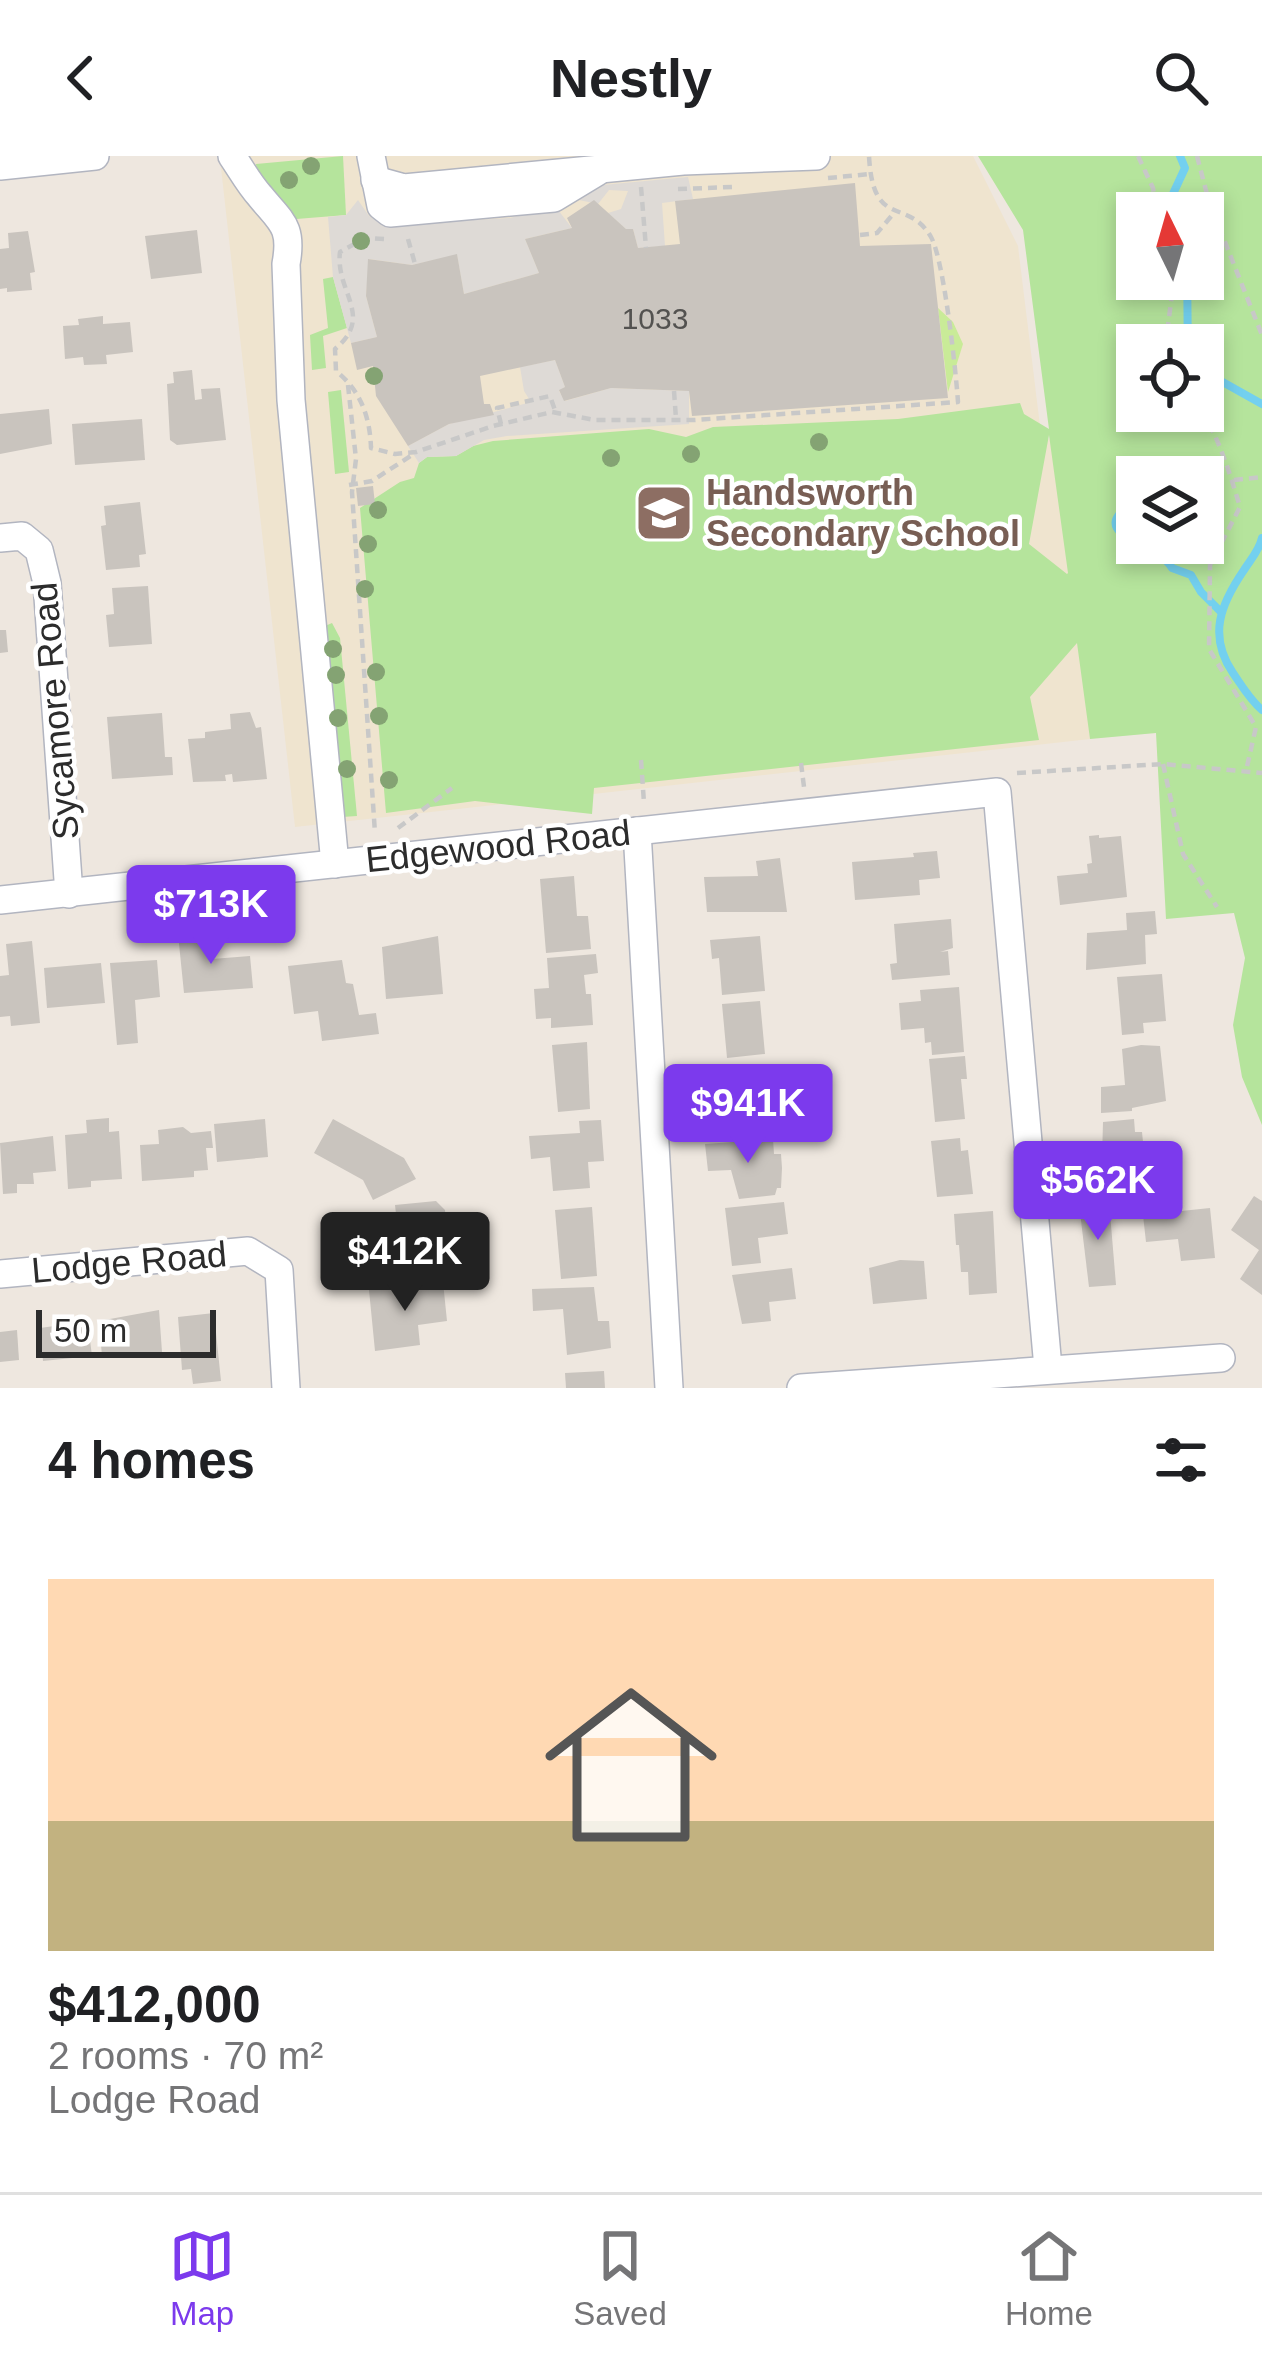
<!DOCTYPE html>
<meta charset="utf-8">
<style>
:root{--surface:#fff;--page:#f2f2f2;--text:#202124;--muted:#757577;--line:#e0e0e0;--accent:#7c3aed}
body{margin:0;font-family:Helvetica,sans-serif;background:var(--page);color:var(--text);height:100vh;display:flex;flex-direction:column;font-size:45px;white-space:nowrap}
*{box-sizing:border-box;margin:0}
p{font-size:39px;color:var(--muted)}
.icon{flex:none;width:66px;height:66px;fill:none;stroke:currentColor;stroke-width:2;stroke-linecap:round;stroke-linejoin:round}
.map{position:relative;height:1232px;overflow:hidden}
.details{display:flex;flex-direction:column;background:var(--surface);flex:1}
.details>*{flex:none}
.needle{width:78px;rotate:355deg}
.tools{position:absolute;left:1116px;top:36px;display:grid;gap:24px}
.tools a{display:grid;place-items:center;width:108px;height:108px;border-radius:0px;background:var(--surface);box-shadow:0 6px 18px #0003;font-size:60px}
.scale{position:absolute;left:36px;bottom:30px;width:180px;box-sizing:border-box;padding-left:12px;border:6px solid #2c2c2c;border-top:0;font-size:33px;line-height:42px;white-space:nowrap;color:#2c2c2c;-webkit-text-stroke:9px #fff;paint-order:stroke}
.price{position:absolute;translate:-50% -102px;padding:0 27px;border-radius:12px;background:var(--accent);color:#fff;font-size:39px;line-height:78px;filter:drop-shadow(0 3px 6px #0008)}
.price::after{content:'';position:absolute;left:50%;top:72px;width:36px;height:27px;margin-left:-18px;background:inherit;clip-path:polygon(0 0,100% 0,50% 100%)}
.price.on{background:#222;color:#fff}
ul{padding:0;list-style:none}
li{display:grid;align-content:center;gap:24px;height:636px;padding:0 48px}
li+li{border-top:3px solid var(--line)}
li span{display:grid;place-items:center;height:372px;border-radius:0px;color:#555}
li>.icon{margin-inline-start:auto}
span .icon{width:216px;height:216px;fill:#fffc;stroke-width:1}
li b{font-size:51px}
h2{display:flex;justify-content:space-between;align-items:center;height:144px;padding:0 48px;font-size:51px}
header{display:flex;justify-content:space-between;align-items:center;height:156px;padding:0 48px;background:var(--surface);font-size:54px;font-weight:700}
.tab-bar{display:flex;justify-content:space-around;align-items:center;height:168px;border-top:3px solid var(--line);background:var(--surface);font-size:33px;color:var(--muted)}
.tab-bar a{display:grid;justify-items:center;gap:6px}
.tab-bar .on{color:var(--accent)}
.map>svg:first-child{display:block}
.education{fill:#efe4cf}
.green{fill:#b5e49c;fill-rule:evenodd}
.pitch{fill:#c9eb98}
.plaza{fill:#dedad6}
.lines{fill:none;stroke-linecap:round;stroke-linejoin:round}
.stream{stroke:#73d0ef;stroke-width:8}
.building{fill:#c9c4be}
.minor-casing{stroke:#b2b5c0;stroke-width:30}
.path{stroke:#c8c8c8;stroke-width:4.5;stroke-dasharray:9 6;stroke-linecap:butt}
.minor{stroke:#fff;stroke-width:27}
.tree{fill:#84a373}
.labels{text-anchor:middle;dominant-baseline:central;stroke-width:9;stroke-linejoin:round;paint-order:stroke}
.number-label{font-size:30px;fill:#535250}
.education-label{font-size:36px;font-weight:bold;fill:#785e54;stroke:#fff;text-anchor:start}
.street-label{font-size:36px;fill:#2c2c2c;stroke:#fff}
</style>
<header><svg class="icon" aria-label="back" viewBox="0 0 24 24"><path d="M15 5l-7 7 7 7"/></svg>Nestly<svg class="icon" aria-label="search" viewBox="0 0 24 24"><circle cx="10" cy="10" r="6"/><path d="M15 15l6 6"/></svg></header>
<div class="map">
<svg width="1262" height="1232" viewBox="0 0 1262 1232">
<rect width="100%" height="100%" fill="#eee7df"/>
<path class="education" d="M247,0h726l45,90 23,188 17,11 25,189 7,105 -795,88 -75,-668z"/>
<g class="green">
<path d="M343,0l3,59 -62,5 -26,-41 -2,-15z"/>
<path d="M978,0h284v969l-20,-48 -9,-52 12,-67 -11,-45 -68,6 -10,-186 -66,6 -13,-96 -47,54 9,43 -445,48 -2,26 -117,-13 -89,12 -26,-305 40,-26 14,-4 5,-15 8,-6 29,-1 17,-10 20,-5 156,-12 37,8 27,-10 185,-8 122,-16 4,11 25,15 -26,-199zM1137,57h66v66h-66zM1137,189h66v66h-66zM1049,279l19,138 -1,1 -38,-30zM1137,321h66v66h-66z"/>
<path d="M333,121l14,51 -24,8 3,32 -14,2 -2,-35 18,-7 -5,-49z"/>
<path d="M341,234l8,82 -14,2 -7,-82z"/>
<path d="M332,467l8,15 17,178 -15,1 -17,-191z"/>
</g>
<path class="pitch" d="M938,152l15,14 10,22 -15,48z"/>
<g class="plaza">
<path d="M688,21l5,22 -31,4 3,43 -27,2 -5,-19h-7l-18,-16 13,-4 7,-18 -19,-1 -11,14 -19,-4 13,-14z"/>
<path d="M358,44l11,16 16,9 125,-7 45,-12 17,22 -47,11 14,34 -75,21 -7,-39 -45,10 -43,-6 -3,37 11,41 -26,6 -18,-66 -5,-60 18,-2z"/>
<path d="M555,204l10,27 -6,4 6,10 46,-13 78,3v33l-182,12 -23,4 -28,16 -29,1 -8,6 -11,-17 41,-22 82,-22 -7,-11 -4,-24z"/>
</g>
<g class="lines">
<g class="stream">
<path d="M1171,57l1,-17 13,-28 -5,-12"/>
<path d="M1186,123c3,23 0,43 3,66"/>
<path d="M1203,215l59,33"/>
<path d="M1126,348c-2,6 -8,10 -10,16 -6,19 44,27 56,48l19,7 10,17 20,20"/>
<path d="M1262,382c-3,13 -11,21 -18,32 -24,35 -36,66 -11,103 9,13 17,27 29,37"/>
</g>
</g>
<g class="building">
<path d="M855,27l5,63 71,-2 17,154 -256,18 -3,-25 -78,-3 -47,13 -5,-11 6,-3 -10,-27 -75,16 4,28h6l4,11 -45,9 -41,22 -32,-50 -3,-30 -16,4 -6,-27 26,-6 -11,-41 2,-37 44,6 45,-11 7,40 75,-21 -14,-34 47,-11 -5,-10 27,-18 32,29h7l5,19 42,-4 -5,-43z"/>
<path d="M197,74l5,43 -51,6 -6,-43z"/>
<path d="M28,75l7,41 -5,1 2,17 -25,2v-4l-7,1v-40l9,-1 -1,-15z"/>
<path d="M103,160v8l27,-2 3,30 -27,3 1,9 -23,1 -1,-8 -18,2 -2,-33 16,-1 -1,-6z"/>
<path d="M192,214l3,30 7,-1 -1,-10 19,-1 6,52 -49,5 -7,-5 -3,-56 7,-1 -1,-11z"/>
<path d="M49,253l3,35 -52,10v-40z"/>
<path d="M142,263l3,41 -70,5 -3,-41z"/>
<path d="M373,330l2,18 -17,2 -2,-18z"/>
<path d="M140,346l6,52 -7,1 1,12 -34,3 -5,-44 5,-1 -2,-19z"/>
<path d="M148,430l4,58 -43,3 -3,-32 8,-1 -2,-26z"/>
<path d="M0,474h6l2,22 -8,1z"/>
<path d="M250,556l6,16 5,-1 6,52 -34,3 -1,-8 -7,1 1,6 -33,1 -5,-43 17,-1v-6l26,-3 -1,-15z"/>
<path d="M162,557l3,44h7l1,18 -61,4 -5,-62z"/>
<path d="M1099,679v3l22,-2 6,61 -67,8 -3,-29 31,-3 -1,-9 5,-1 -3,-27z"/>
<path d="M937,695l3,27 -21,2 1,15 -65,5 -3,-38 62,-5 -1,-4z"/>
<path d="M780,702l7,54h-80l-3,-35 54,-1 -2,-15z"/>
<path d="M574,720l3,40h11l3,33 -45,4 -6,-74z"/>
<path d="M1155,755l2,23 -12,1 1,29 -60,6 1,-37 40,-3 -1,-17z"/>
<path d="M951,763l2,29 -13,4 8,-1 2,24 -58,5 -2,-16 7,-1 -3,-39z"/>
<path d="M210,776l2,27 38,-3 3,32 -69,5 -6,-59z"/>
<path d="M438,780l5,58 -57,5 -4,-52z"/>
<path d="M760,780l5,55 -43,4 -3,-37 -7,1 -2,-19z"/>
<path d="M32,785l8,82 -29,3 -1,-10 -10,1v-41l9,-1 -3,-31z"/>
<path d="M596,798l2,19 -14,2 2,19h5l2,31 -42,3v-10l-15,1 -2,-30 15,-1 -2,-30z"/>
<path d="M157,804l3,37 -25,3 3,43 -21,2 -7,-82z"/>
<path d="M342,804l4,23 7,1 6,31 17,-2 3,21 -57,7 -4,-30 -24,3 -6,-48z"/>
<path d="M101,807l4,40 -58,5 -3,-40z"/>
<path d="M1162,818l4,47 -23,2 1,10 -22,2 -5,-58z"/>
<path d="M959,831l5,65 -32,3 -1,-13 -6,1 -1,-15 -23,2 -2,-27 22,-2 -1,-11z"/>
<path d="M760,845l5,53 -38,4 -5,-54z"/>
<path d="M587,886l3,67 -32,3 -6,-67z"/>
<path d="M1141,889l19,1 6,55 -34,7v3l-31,2v-26l24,-2 -3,-36z"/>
<path d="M965,900l2,23h-6l4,40 -30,3 -6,-63z"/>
<path d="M765,911l1,10 29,-3 3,27 -26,1 -2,19 -42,5 -4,-32 6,-1 -3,-21z"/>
<path d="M109,962v14l10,-1 3,48 -31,2v6l-23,2 -3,-54 22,-2 -1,-13z"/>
<path d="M265,963l3,38 -51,5 -3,-38z"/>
<path d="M333,963l71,39 12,21 -43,21 -10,-20 -49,-27z"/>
<path d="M1134,963l1,13h7l1,10h4v41l-48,5 -3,-30h6l1,-36z"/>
<path d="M601,964l3,41 -16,1 2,26 -37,3 -3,-34 -19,2 -2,-23 51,-3 -1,-12z"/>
<path d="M183,971l8,6 20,-2 2,17h-7l2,22 -14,1v6l-52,4 -2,-36 19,-1 -1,-14z"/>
<path d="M53,980l3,35 -23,2 1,11h-17v9l-14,1 -3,-51z"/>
<path d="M960,982l1,13 7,-1 5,44 -36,3 -6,-56z"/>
<path d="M773,983l1,15h7l1,14 -1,20h-4l-2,7 -36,4 -8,-29 -23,1 -3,-27z"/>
<path d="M1254,1040l8,5v94l-22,-16 19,-29 -28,-20z"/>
<path d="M436,1045l9,9 5,57 -73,7 -3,-29 25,-3 -4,-37z"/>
<path d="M1109,1045l7,84 -27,2 -10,-83z"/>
<path d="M784,1046l4,32 -30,4 3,25 -29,3 -7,-58z"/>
<path d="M592,1051l5,69 -36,3 -6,-69z"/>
<path d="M1210,1052l5,50 -34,3 -3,-22 -32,3 -3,-27z"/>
<path d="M993,1055l4,82 -28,2 -1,-23h-7l-2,-27h-3l-2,-31z"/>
<path d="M900,1104l24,1 3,38 -54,5 -4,-36z"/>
<path d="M792,1112l4,31 -27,3 2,19 -29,3 -10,-49z"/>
<path d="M443,1126l4,39 -29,4 2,20 -45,6 -6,-61z"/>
<path d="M594,1131l4,34h11l2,27 -44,7 -4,-46 -30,2 -1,-22z"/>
<path d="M159,1154l3,42 -60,4 -3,-35z"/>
<path d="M214,1157l7,68 -28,3 -2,-15 -9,1 -4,-53z"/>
<path d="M76,1167l12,1 4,32 -49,5 -3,-33z"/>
<path d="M17,1174l2,30 -19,2v-30z"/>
<path d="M604,1215l1,17h-39l-1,-15z"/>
</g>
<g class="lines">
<g class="minor-casing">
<g id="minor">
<path d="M232,0c9,13 17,28 28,40 21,26 33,30 26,68l5,136 44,464"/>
<path d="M371,0l10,50 9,7 164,-15 43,-26"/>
<path d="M0,10l95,-10"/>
<path d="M375,24l29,8 279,-27 133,-5"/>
<path d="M0,382l22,-2 17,14 8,33 22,311"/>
<path d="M637,675l32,557"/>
<path d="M0,744l997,-108 51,576"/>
<path d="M0,1118l248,-23 31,19 7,118"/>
<path d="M801,1232l420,-30"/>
</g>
</g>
<g class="path">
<path d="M1138,0l15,32 4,25"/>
<path d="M1197,0l12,46 53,133"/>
<path d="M828,22l42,-4"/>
<path d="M641,31l5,61"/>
<path d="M678,33l55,-2"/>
<path d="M860,79l17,-2 17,-20"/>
<path d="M384,83l-19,-1 -25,14c-5,40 35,64 -5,97l1,22c24,19 34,45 35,77l24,6 21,-2 77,-26 59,-14 43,8h99l264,-18c-2,-30 -14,-142 -27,-165 -24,-41 -58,-6 -62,-81"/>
<path d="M408,83l7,25"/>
<path d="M1203,87l18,-4"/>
<path d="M1172,189l-5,-12 7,-54"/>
<path d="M348,229l8,74 -4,33 23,341"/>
<path d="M674,235l2,28"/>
<path d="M1202,255c18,30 28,63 38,96l-30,58 -1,84 47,78 -10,44"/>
<path d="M501,268l-4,-16 53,-12 6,17"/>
<path d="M1234,324l28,-3"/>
<path d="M349,329l23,-4 40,-26"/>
<path d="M641,604l3,43"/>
<path d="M801,607l3,24"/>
<path d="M1163,608l20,90 34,53"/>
<path d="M1017,617l146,-9 99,9"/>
<path d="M398,672l54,-40"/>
</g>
<use href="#minor" class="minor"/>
</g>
<g class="tree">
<circle cx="311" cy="10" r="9"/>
<circle cx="289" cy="24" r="9"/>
<circle cx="361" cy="85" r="9"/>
<circle cx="374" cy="220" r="9"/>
<circle cx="819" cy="286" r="9"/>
<circle cx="691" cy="298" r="9"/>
<circle cx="611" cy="302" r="9"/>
<circle cx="378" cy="354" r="9"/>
<circle cx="368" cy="388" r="9"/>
<circle cx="365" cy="433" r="9"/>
<circle cx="333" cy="493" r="9"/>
<circle cx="376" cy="516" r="9"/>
<circle cx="336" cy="519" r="9"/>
<circle cx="379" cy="560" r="9"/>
<circle cx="338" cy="562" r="9"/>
<circle cx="347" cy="613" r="9"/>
<circle cx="389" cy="624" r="9"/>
</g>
<defs>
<g id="school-square" transform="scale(3)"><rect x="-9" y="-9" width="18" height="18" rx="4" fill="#8d6e63" stroke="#fff"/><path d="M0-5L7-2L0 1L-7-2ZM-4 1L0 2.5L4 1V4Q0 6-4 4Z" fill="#fff"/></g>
</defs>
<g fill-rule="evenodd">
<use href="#school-square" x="664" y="357"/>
</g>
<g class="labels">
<g class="number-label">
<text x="655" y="162">1033</text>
</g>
<g class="education-label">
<text x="706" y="336">Handsworth<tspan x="706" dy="41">Secondary School</tspan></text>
</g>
<g class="street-label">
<text transform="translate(55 555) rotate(-95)">Sycamore Road</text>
<text transform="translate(498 690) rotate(-6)">Edgewood Road</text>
<text transform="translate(129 1106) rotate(-5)">Lodge Road</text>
</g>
</g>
</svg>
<div class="tools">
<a><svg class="needle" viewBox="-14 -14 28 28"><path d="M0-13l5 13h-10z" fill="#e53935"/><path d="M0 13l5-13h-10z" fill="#757577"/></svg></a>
<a><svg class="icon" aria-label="locate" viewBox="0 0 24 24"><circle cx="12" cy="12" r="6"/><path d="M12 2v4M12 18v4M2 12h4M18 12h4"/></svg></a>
<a><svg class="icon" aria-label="layers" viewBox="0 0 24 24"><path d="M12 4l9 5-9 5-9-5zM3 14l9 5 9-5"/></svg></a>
</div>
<div class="scale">50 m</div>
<b class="price" style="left:211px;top:811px">$713K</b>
<b class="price" style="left:748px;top:1010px">$941K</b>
<b class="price" style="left:1098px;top:1087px">$562K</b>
<b class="price on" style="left:405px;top:1158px">$412K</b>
</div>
<section class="details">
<h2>4 homes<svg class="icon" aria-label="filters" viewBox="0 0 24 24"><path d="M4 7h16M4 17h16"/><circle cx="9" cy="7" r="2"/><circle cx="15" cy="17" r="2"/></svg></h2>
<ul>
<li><span style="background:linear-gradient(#ffd9b3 65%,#c2b280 0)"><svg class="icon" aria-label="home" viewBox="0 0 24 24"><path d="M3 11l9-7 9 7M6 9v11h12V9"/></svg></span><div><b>$412,000</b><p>2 rooms · 70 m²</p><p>Lodge Road</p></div></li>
</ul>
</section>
<nav class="tab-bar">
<a class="on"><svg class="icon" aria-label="map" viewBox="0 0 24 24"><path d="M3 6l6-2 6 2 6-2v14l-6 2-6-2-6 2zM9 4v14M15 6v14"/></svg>Map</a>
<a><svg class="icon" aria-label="saved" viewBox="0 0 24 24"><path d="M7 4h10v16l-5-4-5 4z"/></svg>Saved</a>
<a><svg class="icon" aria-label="home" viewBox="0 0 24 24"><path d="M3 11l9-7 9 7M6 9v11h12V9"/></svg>Home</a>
</nav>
